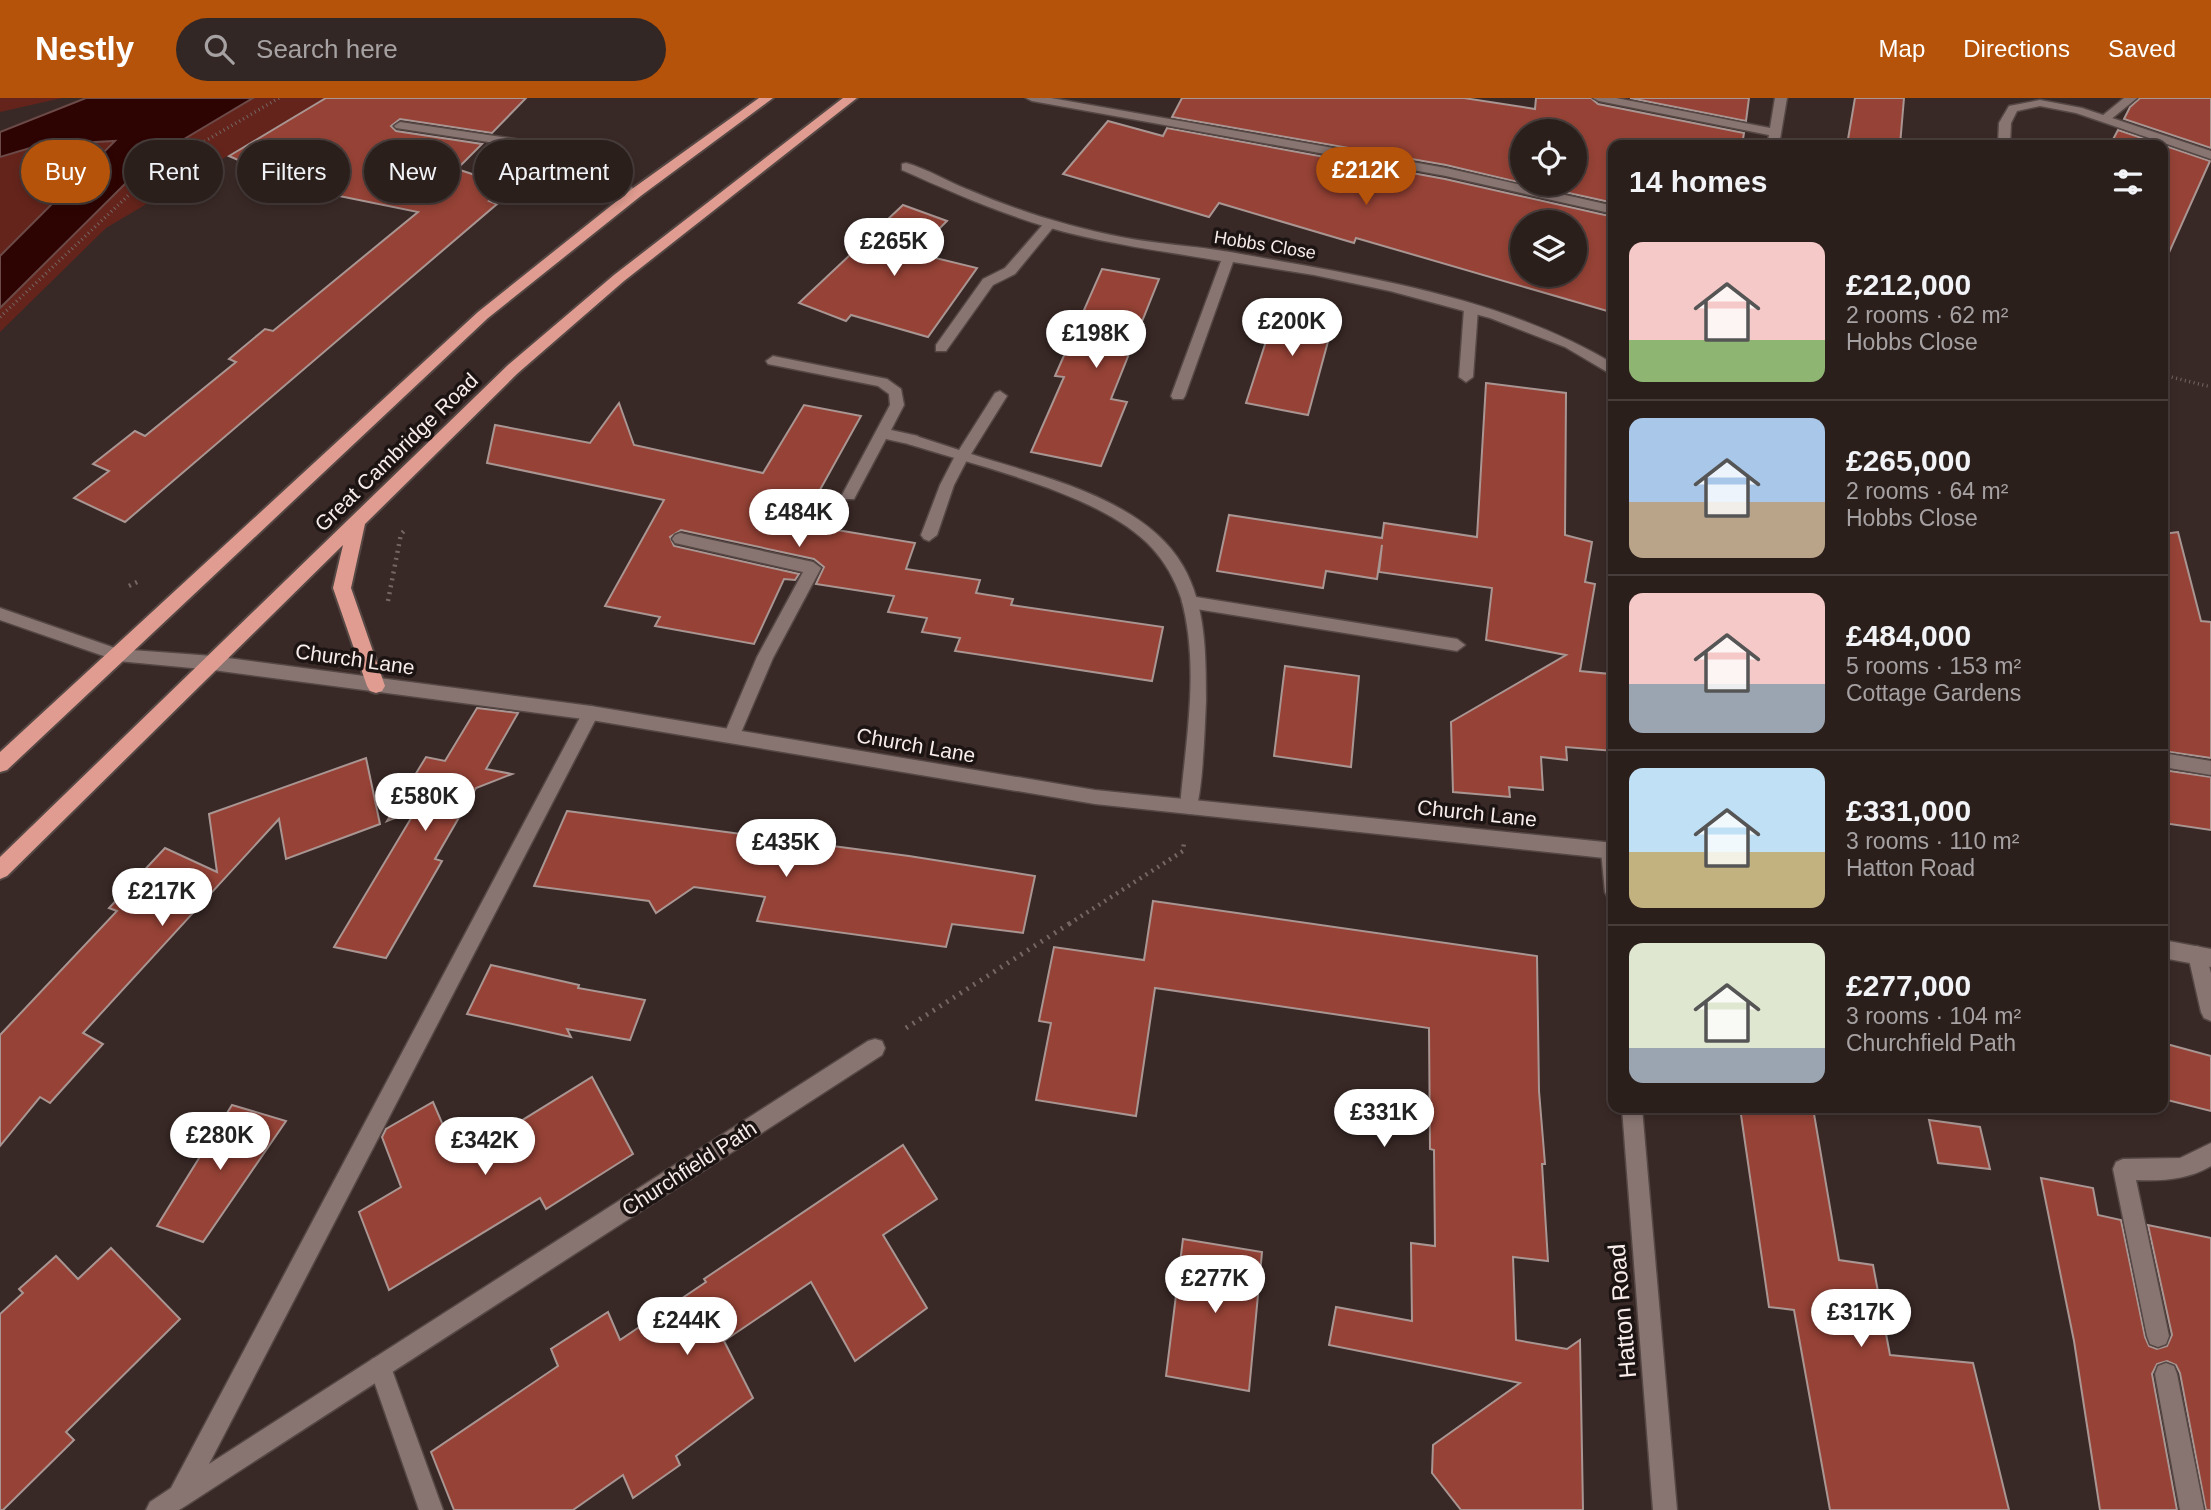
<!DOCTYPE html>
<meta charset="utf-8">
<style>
:root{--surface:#2b1f1c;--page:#332725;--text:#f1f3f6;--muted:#a6a2a3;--line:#473d3b;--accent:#b45309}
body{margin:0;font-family:Arial,sans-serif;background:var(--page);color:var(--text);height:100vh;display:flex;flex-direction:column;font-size:26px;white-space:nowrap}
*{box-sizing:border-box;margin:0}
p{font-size:23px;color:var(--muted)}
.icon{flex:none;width:38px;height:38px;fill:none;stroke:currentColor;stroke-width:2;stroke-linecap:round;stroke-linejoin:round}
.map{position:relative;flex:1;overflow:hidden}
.sheet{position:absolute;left:1608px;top:42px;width:560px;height:973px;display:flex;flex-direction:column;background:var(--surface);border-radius:14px;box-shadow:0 4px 10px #0003,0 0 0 2px var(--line)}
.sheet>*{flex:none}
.guide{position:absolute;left:21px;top:42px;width:665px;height:63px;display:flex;gap:14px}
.buttons{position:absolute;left:1510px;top:21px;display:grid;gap:14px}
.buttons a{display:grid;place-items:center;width:77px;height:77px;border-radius:50%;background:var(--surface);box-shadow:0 4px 10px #0003,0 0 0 2px var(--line);font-size:35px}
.price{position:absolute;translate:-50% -60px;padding:0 16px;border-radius:24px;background:#fff;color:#222;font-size:23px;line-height:46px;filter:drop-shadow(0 2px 4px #0008)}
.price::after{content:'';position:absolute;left:50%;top:42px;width:21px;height:16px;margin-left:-10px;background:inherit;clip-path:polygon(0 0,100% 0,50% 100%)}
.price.selected{background:var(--accent);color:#fff}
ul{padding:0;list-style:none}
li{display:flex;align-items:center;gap:21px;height:175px;padding:0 21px}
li+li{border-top:2px solid var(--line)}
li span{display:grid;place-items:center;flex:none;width:196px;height:140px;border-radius:14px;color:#555}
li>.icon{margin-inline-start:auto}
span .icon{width:84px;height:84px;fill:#fffc;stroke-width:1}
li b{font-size:30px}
h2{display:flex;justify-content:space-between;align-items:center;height:84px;padding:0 21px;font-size:30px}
.tag{padding:0 24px;border-radius:32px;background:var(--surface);box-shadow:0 4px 10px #0003,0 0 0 2px var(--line);font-size:24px;line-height:63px}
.tag.selected{background:var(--accent);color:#fff}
header{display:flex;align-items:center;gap:42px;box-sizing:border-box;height:98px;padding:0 35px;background:var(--accent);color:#fff}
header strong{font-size:33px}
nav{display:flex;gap:38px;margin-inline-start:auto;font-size:24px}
.search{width:490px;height:63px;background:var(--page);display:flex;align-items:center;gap:18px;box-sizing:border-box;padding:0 24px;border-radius:38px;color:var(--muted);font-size:26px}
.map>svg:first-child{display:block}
.green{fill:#64241b}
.water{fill:#2e0402;stroke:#6b4a48;stroke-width:2}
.building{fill:#964236;stroke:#a99592;stroke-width:2;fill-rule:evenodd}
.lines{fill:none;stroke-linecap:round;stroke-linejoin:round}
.service-casing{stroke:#544744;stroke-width:3}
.minor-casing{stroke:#544744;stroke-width:3}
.tertiary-casing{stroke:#544744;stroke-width:3}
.trunk-casing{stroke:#544744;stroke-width:4}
.path-far2{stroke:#746663;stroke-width:3.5;stroke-dasharray:1 3.5;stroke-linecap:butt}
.path-far1{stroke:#746663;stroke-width:4.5;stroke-dasharray:2 5;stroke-linecap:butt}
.path{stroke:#746663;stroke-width:5;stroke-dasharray:2 6;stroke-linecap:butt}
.service{fill:#887572;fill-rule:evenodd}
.minor{fill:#887572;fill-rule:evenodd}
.tertiary{fill:#887572;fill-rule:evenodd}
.trunk{fill:#e09c90;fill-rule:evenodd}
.labels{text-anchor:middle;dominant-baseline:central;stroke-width:7;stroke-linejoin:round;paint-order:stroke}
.far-street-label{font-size:18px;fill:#f8edeb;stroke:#1b1413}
.street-label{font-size:21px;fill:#f8edeb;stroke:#1b1413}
.near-street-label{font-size:24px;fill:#f8edeb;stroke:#1b1413}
</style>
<header>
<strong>Nestly</strong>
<div class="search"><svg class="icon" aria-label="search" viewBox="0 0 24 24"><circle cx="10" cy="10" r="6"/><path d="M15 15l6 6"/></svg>Search here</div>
<nav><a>Map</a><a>Directions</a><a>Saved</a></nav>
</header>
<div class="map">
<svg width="2211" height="1412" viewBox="0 0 2211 1412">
<rect width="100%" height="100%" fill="#392926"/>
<g class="green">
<path d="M0,0h62l-62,14z"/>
<path d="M253,0h72l-219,130 -106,104v-24l149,-148z"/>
<path d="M116,43l-114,113 -2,2v-99l40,-12z"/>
</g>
<path class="water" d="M86,0h167l-104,62 -149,148v-52l115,-115 -75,4 -40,12v-25z"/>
<g class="building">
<path d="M326,0h200l-34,35 -92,-14 -9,7 5,5 86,13 -25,25 51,17 -19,15 8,3 -372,318 -51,-24 35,-27 -16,-7 42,-33 10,5 91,-74 -7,-3 36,-30 8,2 145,-119 -113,-23 -76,-33z"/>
<path d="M1182,0h282l71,11 1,-11h55l7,6 146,29 -2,12h-128v58l-86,-19h47v-53h-53v52l-76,-18 -274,-48z"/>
<path d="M1630,0h119l-3,23z"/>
<path d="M1855,0h49l-4,47h-53z"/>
<path d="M2140,0h71v50l-87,-29 6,-12z"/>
<path d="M1108,23l55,15 4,-8 278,51 169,38v96l-258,-75 -2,5 -135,-40 -10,14 -146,-43zM1522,124h53v53h-53z"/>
<path d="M2118,32l45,15h-53z"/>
<path d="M2163,47l47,16 -47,105z"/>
<path d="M903,107l44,16 -32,32 62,15 -49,69 -77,-22 -5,6 -47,-18z"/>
<path d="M1102,171l57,10 -48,120 16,3 -26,64 -70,-14 33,-75 -9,-1z"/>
<path d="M1279,203l57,11 -28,103 -62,-12z"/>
<path d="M1486,285l80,10 -1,142 27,7 -7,40 10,2 -15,87 30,3 4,36v41l-48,-4 1,13 -26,-3 2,33 -34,-3 1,10 -57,-5 -2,-70 115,-67 -80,-15 6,-52 -113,-16 3,-27 -5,34 -51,-8 -3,17 -106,-17 12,-56 153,23 2,-15 93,14z"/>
<path d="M619,305l15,42 129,28 41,-68 57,11 -60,108 114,19 -9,26 74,11 -4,13 37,6 -2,6 152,22 -11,54 -197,-30 5,-13 -38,-6 5,-14 -39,-6 6,-16 -78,-12 8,-17 -10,-8 -133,-29 -11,7 4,9 125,28 -4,6 -11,-1 -30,65 -99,-18 5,-9 -55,-11 59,-106 -177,-37 8,-38 95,18z"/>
<path d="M2178,434l23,89 10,1v136l-48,-7v-217z"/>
<path d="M1285,568l74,10 -8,91 -77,-11z"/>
<path d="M477,610l41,5 -32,56 26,5 -36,14 -41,71 7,2 -56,97 -52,-11 82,-137 -29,11 39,-64 19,4z"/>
<path d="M366,660l14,66 -94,35 -7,-40 -196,214 20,11 -53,59 -10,-6 -40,49v-111l117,-124 -8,-3 56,-60 52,24 -8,-58z"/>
<path d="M2163,672l48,7v53l-48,-7z"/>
<path d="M567,713l342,45 126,20 -12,57 -71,-9 -6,23 -189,-26 8,-24 -71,-10 -38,26 -7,-12 -115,-15z"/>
<path d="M1153,803l384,55 2,135 6,73h-3l6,97 -35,-4 3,83 51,9 13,-9 3,170h-122l-29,-37 1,-28 87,-62 -191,-38 7,-38 76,14 -1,-78 24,3 -1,-96 -4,-1 -1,-121 -274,-40 -19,128 -100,-16 15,-77 -12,-2 15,-74 90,13z"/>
<path d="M491,867l88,20 -1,3 67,12 -15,40 -63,-11 4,8 -104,-23z"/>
<path d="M2163,945l48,13v55l-48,-12z"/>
<path d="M592,979l41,77 -87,55 -6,-11 -151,92 -30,-78 42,-25 -19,-50 4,-8 47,-27 25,58z"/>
<path d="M232,1007l54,16 -83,121 -46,-16z"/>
<path d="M1740,1010h73l26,152 34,5 17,90 83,8 36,147h-179l-36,-200 -25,-3z"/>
<path d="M1929,1022l51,7 10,42 -52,-6z"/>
<path d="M903,1047l34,54 -54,36 44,73 -72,53 -44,-79 -87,59 29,57 -77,58 4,9 -47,33 -10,-23 -50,35h-119l-23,-58 127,-86 -7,-17 57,-37 12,28 86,-58 -2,-3z"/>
<path d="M2041,1080l52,10 5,27 23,5 24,117 4,9 8,3 10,-3 5,-11 -24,-110 63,13v272h-5l-26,-137 -4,-8 -9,-4 -10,3 -5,10 25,136h-77l-26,-169z"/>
<path d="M1183,1141l79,13 -13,139 -83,-15z"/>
<path d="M111,1150l69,71 -114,113 8,8 -71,70h-3v-196l23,-21 -4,-4 37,-33 22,23z"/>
</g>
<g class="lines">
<g class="service-casing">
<g id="service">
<path d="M1026,0h25l395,70 168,38v8l-168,-38 -414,-75z"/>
<path d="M2124,0h13l-27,22h-8v-4z"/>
<path d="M1050,122l6,4 -41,50 -22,11 -47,66h-10v-6l47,-66 22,-11 41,-47z"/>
<path d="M1471,207l7,4 -5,68 -7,5 -7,-5 5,-68z"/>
<path d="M773,258l114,23 14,10 3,16 -13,25 27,6 2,4 -7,5 -27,-6 -32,60h-10l-2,-4 48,-90 -1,-11 -11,-8 -110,-22 -2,-3z"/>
<path d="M962,353l7,5 -15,29 -17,50 -8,6 -5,-2 -3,-4 19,-50 17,-33z"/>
<path d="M680,435l133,29 8,6 -48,90 -36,84h-12l-2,-5 34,-80 46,-85 -128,-29 -3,-4 3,-4z"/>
<path d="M1190,498l267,43 8,6 -8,6 -267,-43 -8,-6z"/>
<path d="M2163,655l48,8v14l-48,-8z"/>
<path d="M2197,848l7,3 7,24v48l-7,-3 -3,-6 -13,-57 2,-6z"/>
<path d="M2211,1045v23c-24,14 -48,15 -75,14l33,156 -3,8 -8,3 -8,-3 -3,-8 -34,-167 3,-7 7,-3 57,-1z"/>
<path d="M380,1258l8,3 3,8 52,143h-24l-50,-143 3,-8z"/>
<path d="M2166,1265l8,3 3,8 27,136h-24l-25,-136 3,-8z"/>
</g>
</g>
<g class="minor-casing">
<g id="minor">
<path d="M1593,0h23l154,30 5,-30h12l-8,47h-12l2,-10 -170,-34z"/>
<path d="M2040,2l42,8 129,43v8l-135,-46 -36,-7 -23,5 -6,12 -1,22h-12l1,-22 10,-17z"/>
<path d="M400,24l115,17 128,53 -10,3 -124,-50 -113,-17 -2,-2z"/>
<path d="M906,65c22,6 42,19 63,27 49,21 100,37 152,47 36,7 74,9 109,15 129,24 269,43 384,112v12l-49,-29 -75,-29 -100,-27 -76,-16 -81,-13 -48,134 -2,3h-10l-2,-3 50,-135c-58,-10 -117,-17 -174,-34 -50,-15 -98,-36 -145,-57v-6z"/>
<path d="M1000,293l7,5 -36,58c68,22 173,44 212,112 23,40 23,89 23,134 -1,22 -3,95 -11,111l-6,3 -6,-3 -3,-5c6,-67 20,-141 1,-208 -6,-18 -16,-36 -29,-50 -49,-54 -175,-82 -244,-104l-2,-4 7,-5 46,15 36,-57z"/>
<path d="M591,608l6,2 2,5 -390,751 659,-423 7,-2 7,2 3,7 -3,7 -695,450 -8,5h-33l4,-8 21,-14 414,-780z"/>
<path d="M1610,745l4,1v56l-6,-2 -3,-6 -4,-41 3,-6z"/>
<path d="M1622,1010h20l35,402h-24z"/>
</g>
</g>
<g class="tertiary-casing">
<g id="tertiary">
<path d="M0,510l118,41 95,7 378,50 504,84 519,53v16l-519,-55 -504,-84 -378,-50 -95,-9 -118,-41z"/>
<path d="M2163,842l48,9v18l-48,-9z"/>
</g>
</g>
<g class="trunk-casing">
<g id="trunk">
<path d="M759,0h14l-131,97 -154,123 -481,452 -7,2v-20l478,-440 154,-123z"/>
<path d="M843,0h14l-233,183 -106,92 -153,151 -14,64 34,98 -3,5 -6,2 -6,-2 -3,-5 -34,-98 10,-43 -336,331 -7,3v-22l508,-492 106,-90z"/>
</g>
</g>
<g class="path-far2">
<path d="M0,219l133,-126 50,-37 96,-56"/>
<path d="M2163,277l48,12"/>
</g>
<g class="path-far1">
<path d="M129,488l12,-6"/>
<path d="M388,503l13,-67 5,-5"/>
<path d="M1069,826l114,-73 1,-9"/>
</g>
<path class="path" d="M906,930l166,-106"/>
<use href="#service" class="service"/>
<use href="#minor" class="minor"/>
<use href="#tertiary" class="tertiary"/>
<use href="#trunk" class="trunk"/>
</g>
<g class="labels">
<g class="far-street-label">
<text transform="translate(1265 147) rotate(9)">Hobbs Close</text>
</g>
<g class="street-label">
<text transform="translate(396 354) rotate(-44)">Great Cambridge Road</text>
<text transform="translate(355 561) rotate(8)">Church Lane</text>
<text transform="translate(916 647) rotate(10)">Church Lane</text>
<text transform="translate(1477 715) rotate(6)">Church Lane</text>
<text transform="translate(689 1070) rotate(-33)">Churchfield Path</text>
</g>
<g class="near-street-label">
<text transform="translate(1622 1213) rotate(-95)">Hatton Road</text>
</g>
</g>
</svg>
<div class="buttons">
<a><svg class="icon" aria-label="locate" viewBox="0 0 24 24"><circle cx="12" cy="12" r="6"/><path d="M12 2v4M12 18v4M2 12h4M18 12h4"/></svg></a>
<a><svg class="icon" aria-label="layers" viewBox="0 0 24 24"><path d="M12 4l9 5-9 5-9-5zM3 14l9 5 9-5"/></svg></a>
</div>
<b class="price selected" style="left:1366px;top:109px">£212K</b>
<b class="price" style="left:894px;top:180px">£265K</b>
<b class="price" style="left:1292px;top:260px">£200K</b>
<b class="price" style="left:1096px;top:272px">£198K</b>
<b class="price" style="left:799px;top:451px">£484K</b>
<b class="price" style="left:425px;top:735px">£580K</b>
<b class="price" style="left:786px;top:781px">£435K</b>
<b class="price" style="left:162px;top:830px">£217K</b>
<b class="price" style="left:1384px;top:1051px">£331K</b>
<b class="price" style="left:220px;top:1074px">£280K</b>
<b class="price" style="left:485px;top:1079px">£342K</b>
<b class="price" style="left:1215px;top:1217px">£277K</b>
<b class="price" style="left:1861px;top:1251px">£317K</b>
<b class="price" style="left:687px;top:1259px">£244K</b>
<div class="guide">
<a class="tag selected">Buy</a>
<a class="tag">Rent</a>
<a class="tag">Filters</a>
<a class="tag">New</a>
<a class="tag">Apartment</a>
</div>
<section class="sheet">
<h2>14 homes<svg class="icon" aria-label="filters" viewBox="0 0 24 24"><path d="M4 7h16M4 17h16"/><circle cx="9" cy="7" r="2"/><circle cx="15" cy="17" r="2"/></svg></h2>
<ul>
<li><span style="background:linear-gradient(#f6c9c9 70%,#8fb573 0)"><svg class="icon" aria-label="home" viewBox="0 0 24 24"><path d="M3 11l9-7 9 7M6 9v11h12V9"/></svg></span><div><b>£212,000</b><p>2 rooms · 62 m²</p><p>Hobbs Close</p></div></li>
<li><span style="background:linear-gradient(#a9c7e8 60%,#b9a48a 0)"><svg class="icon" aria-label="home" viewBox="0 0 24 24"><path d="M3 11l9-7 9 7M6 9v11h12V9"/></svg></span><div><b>£265,000</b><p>2 rooms · 64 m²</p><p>Hobbs Close</p></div></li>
<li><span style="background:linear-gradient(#f6c9c9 65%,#9aa5b1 0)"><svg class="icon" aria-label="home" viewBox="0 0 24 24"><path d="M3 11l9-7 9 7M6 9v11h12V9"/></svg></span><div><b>£484,000</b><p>5 rooms · 153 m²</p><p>Cottage Gardens</p></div></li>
<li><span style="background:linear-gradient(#bfe0f5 60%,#c2b280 0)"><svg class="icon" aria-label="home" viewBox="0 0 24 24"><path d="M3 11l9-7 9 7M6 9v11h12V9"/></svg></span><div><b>£331,000</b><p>3 rooms · 110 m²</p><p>Hatton Road</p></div></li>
<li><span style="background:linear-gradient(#dfe7d0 75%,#9aa5b1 0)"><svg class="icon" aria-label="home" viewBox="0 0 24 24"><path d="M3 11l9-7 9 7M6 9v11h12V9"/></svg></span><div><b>£277,000</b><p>3 rooms · 104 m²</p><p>Churchfield Path</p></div></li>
</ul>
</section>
</div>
